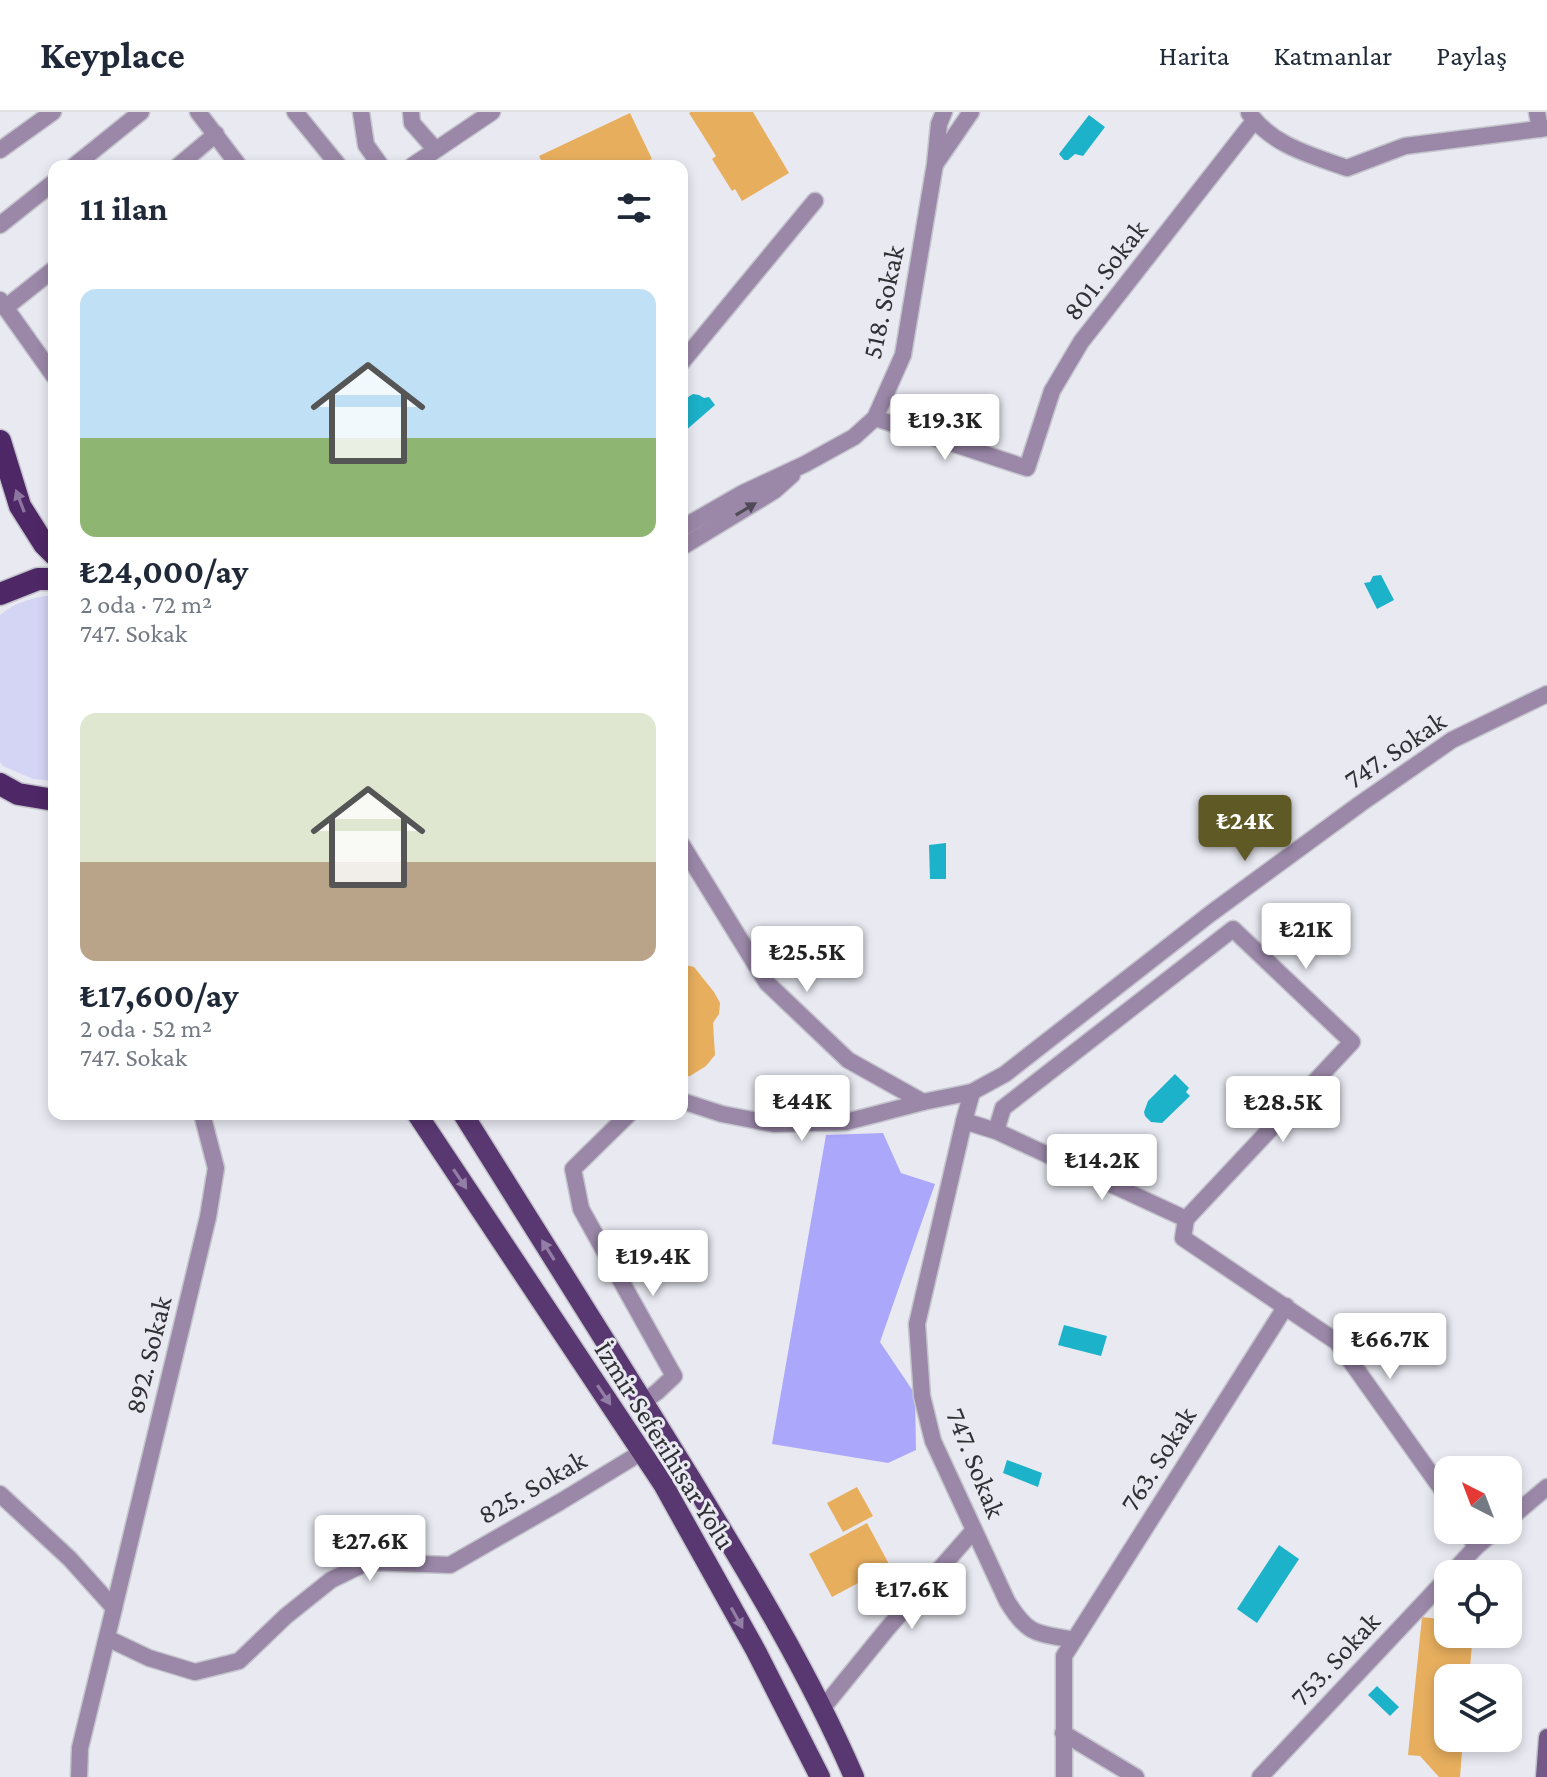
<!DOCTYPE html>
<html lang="tr">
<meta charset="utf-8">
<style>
:root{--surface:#fff;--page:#f2f2f3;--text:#1f2937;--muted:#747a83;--line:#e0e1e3;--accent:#5f5926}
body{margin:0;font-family:"Crimson Pro",serif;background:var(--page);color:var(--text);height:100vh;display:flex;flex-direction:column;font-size:30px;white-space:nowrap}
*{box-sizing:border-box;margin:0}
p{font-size:26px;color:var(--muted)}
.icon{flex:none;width:44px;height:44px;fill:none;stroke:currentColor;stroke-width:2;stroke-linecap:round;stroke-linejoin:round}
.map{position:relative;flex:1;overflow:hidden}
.side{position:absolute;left:48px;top:48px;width:640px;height:960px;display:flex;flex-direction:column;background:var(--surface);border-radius:16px;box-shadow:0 4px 12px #0003}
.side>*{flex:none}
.needle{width:52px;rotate:318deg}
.buttons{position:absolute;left:1434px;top:1344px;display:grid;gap:16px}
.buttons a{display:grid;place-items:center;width:88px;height:88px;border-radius:16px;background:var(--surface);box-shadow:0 4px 12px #0003;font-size:40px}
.price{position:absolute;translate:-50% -68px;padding:0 18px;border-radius:8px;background:#fff;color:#222;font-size:26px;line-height:52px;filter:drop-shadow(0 2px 4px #0008)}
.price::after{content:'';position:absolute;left:50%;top:48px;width:24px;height:18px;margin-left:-12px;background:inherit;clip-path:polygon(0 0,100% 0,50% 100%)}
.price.on{background:var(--accent);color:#fff}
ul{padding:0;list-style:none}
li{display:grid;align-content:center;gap:16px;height:424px;padding:0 32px}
li span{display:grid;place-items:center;height:248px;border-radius:16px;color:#555}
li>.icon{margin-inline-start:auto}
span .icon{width:144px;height:144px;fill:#fffc;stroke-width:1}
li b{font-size:34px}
h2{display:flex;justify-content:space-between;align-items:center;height:96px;padding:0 32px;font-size:34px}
header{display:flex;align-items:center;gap:48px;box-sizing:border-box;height:112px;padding:0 40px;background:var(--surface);border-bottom:2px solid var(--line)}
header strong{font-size:38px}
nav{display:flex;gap:44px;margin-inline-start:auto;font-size:28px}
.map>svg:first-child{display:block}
.green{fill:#d4d4f4}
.forest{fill:#aba8fb}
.water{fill:#1cb2ca}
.building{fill:#e7ae5e}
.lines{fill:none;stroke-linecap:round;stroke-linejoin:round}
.minor-casing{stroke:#c4c4cc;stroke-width:19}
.tertiary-casing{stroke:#c4c4cc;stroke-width:19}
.secondary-casing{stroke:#c4c4cc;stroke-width:19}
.primary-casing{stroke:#c4c4cc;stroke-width:23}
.trunk-casing{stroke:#c4c4cc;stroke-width:25}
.minor{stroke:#9b88a9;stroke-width:16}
.tertiary{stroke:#9b88a9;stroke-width:16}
.secondary{stroke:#745989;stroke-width:16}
.primary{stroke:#593771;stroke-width:20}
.trunk{stroke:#4e2866;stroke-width:22}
.oneway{fill:#8c759e}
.oneway2{fill:#504a57}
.oneway3{fill:#937ea5}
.labels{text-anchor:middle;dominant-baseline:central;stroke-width:6;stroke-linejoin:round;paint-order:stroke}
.street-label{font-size:28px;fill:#303034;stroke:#e9e9f2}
</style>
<header>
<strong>Keyplace</strong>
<nav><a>Harita</a><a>Katmanlar</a><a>Paylaş</a></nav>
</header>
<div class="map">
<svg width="1547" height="1665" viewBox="0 0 1547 1665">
<rect width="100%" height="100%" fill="#e9e9f2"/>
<path class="green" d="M54,483v186l-21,-2 -30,-13 -3,-4v-147c15,-13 34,-18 54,-20z"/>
<path class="forest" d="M883,1021l18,40 34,11 -55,158 35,52 1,56 -28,13 -116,-19 54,-309z"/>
<g class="water">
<path d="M1089,3l16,12 -22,29 -8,-2 -7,6h-4l-5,-6z"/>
<path d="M693,282l6,1 5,3 5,-1 6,8 -31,27 -2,-2v-11l5,-4c-5,-9 -3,-17 6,-21z"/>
<path d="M1381,463l13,25 -17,9 -13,-26 6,-1 3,-6z"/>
<path d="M946,731v36h-16l-1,-34z"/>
<path d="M1175,962l14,14 -3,4 4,4 -28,27 -11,-1 -6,-6 -1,-4 4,-11z"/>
<path d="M1064,1213l43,11 -6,20 -43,-11z"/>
<path d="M1007,1348l35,13 -4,14 -35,-14z"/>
<path d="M1279,1433l20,14 -42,64 -20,-14z"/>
<path d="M1377,1574l22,21 -9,9 -22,-21z"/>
</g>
<g class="building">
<path d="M691,0h62l36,61 -47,28 -7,-12 -3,2 -20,-32 4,-3 -27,-43z"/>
<path d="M630,1l22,46 -16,7h-92l-5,-10z"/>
<path d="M682,852l12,3 20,25 6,11 -1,11 -6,9 2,32 -9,11 -16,10 -8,1z"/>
<path d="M857,1375l16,29 -30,16 -16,-29z"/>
<path d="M867,1411l23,43 -58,31 -23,-43z"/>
<path d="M1422,1505l26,3v14h25l-4,44h-21v60h15l-3,39h-21l-19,-21 -12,-1z"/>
</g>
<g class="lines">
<g class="minor-casing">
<g id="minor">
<path d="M198,0l41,54"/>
<path d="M295,0l44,54"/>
<path d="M361,0l5,33 15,21"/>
<path d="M411,0l1,11 23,26"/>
<path d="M1537,0l3,17"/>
<path d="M1249,1c24,33 62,42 98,55l58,-22 142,-18"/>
<path d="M0,38l53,-38"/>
<path d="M936,51l35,-51"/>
<path d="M74,54l67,-54"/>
<path d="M178,54l38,-32"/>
<path d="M412,54l80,-54"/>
<path d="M0,113l54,-43"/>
<path d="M0,188l54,76"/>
<path d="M5,196l49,-39"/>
<path d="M682,250l133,-161"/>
<path d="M875,306l152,50 25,-77 29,-49 173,-221"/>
<path d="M682,416l61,-35 62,-29 49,-27 21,-19 28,-63 32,-191 4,-40 5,-12"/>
<path d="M682,435l92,-56 18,-16"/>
<path d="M972,980l-8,29 32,10 190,88 -3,19 154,104 111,156"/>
<path d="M682,989l40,13 52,10 72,-2 77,-20"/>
<path d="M629,1002l-56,55 8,40 93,167 -17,16 -14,10"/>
<path d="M964,1009l-47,203 5,72 11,45 74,160c21,35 30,32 67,39"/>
<path d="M996,1019l7,-23 230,-179 119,113 -166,177"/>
<path d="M1508,1408l39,-33"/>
<path d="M1466,1418l10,17"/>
<path d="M1451,1462l25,-27 20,-17"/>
<path d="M114,1496l94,-391 8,-49 -14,-54"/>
<path d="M822,1597l65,-80 87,-99"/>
<path d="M1063,1621l73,44"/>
<path d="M1064,1665v-121l222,-350"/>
<path d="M1260,1665l188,-200"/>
</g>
</g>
<g class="tertiary-casing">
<g id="tertiary">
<path d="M682,733l85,138 81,77 75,42 49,-10 33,-18 205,-160 150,-110 92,-64 95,-46"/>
<path d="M0,1382l70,65 44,49 -34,140 -1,29"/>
<path d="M107,1526l42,20 46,14 44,-11 47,-45 45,-36 37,-18 82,3 110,-63 82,-50"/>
</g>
</g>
<g class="secondary-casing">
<path id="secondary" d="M1544,1665l3,-40"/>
</g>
<g class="primary-casing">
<g id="primary">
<path d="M417,1002l246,370 93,167 64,126"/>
<path d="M463,1002c77,122 153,243 228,365 59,97 118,194 163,298"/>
</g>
</g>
<g class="trunk-casing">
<g id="trunk">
<path d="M0,329l20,65 24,38 10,10"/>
<path d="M0,482l38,-15h16"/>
<path d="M0,672l18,10 36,6"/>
</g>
</g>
<use href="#minor" class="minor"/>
<use href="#tertiary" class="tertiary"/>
<use href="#secondary" class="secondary"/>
<use href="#primary" class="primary"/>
<use href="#trunk" class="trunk"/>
</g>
<defs><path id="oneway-solid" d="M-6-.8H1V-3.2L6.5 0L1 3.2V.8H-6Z" transform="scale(2)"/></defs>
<use class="oneway" href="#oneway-solid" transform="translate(20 389) rotate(-111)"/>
<use class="oneway2" href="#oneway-solid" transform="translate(746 397) rotate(-31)"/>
<g class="oneway3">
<use href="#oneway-solid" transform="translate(460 1067) rotate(56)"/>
<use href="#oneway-solid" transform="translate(548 1138) rotate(-122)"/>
<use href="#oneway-solid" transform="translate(604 1283) rotate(56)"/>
<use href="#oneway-solid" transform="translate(737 1506) rotate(61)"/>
</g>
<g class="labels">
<g class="street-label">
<text transform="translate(1105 158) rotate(-52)">801. Sokak</text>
<text transform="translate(883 190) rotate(-78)">518. Sokak</text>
<text transform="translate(1395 638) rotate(-34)">747. Sokak</text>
<text transform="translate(148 1243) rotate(-76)">892. Sokak</text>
<text transform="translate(665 1333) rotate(58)">İzmir Seferihisar Yolu</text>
<text transform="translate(1158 1347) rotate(-58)">763. Sokak</text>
<text transform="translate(976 1351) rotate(68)">747. Sokak</text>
<text transform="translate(532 1375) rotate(-30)">825. Sokak</text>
<text transform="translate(1335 1547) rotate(-47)">753. Sokak</text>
</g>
</g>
</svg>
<div class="buttons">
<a><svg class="needle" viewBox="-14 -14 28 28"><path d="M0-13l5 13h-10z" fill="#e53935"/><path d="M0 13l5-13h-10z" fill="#747a83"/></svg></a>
<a><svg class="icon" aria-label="locate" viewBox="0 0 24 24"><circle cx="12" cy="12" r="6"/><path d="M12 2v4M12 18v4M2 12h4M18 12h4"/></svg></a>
<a><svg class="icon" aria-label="layers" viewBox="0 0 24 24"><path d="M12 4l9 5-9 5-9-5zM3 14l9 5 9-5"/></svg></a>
</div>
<b class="price" style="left:945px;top:350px">₺19.3K</b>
<b class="price on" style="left:1245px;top:751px">₺24K</b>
<b class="price" style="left:1306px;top:859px">₺21K</b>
<b class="price" style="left:807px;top:882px">₺25.5K</b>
<b class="price" style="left:802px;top:1031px">₺44K</b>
<b class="price" style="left:1283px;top:1032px">₺28.5K</b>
<b class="price" style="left:1102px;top:1090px">₺14.2K</b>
<b class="price" style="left:653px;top:1186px">₺19.4K</b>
<b class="price" style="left:1390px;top:1269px">₺66.7K</b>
<b class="price" style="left:370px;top:1471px">₺27.6K</b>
<b class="price" style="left:912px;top:1519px">₺17.6K</b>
<section class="side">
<h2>11 ilan<svg class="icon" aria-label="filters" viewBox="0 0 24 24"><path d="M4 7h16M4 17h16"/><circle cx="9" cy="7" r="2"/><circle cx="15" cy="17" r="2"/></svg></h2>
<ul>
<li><span style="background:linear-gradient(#bfe0f5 60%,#8fb573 0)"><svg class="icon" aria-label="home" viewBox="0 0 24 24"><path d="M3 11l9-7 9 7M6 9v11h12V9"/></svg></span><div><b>₺24,000/ay</b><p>2 oda · 72 m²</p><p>747. Sokak</p></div></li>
<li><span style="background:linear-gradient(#dfe7d0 60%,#b9a48a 0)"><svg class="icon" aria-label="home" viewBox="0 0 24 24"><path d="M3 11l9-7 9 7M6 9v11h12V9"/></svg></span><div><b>₺17,600/ay</b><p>2 oda · 52 m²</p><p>747. Sokak</p></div></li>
</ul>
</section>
</div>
